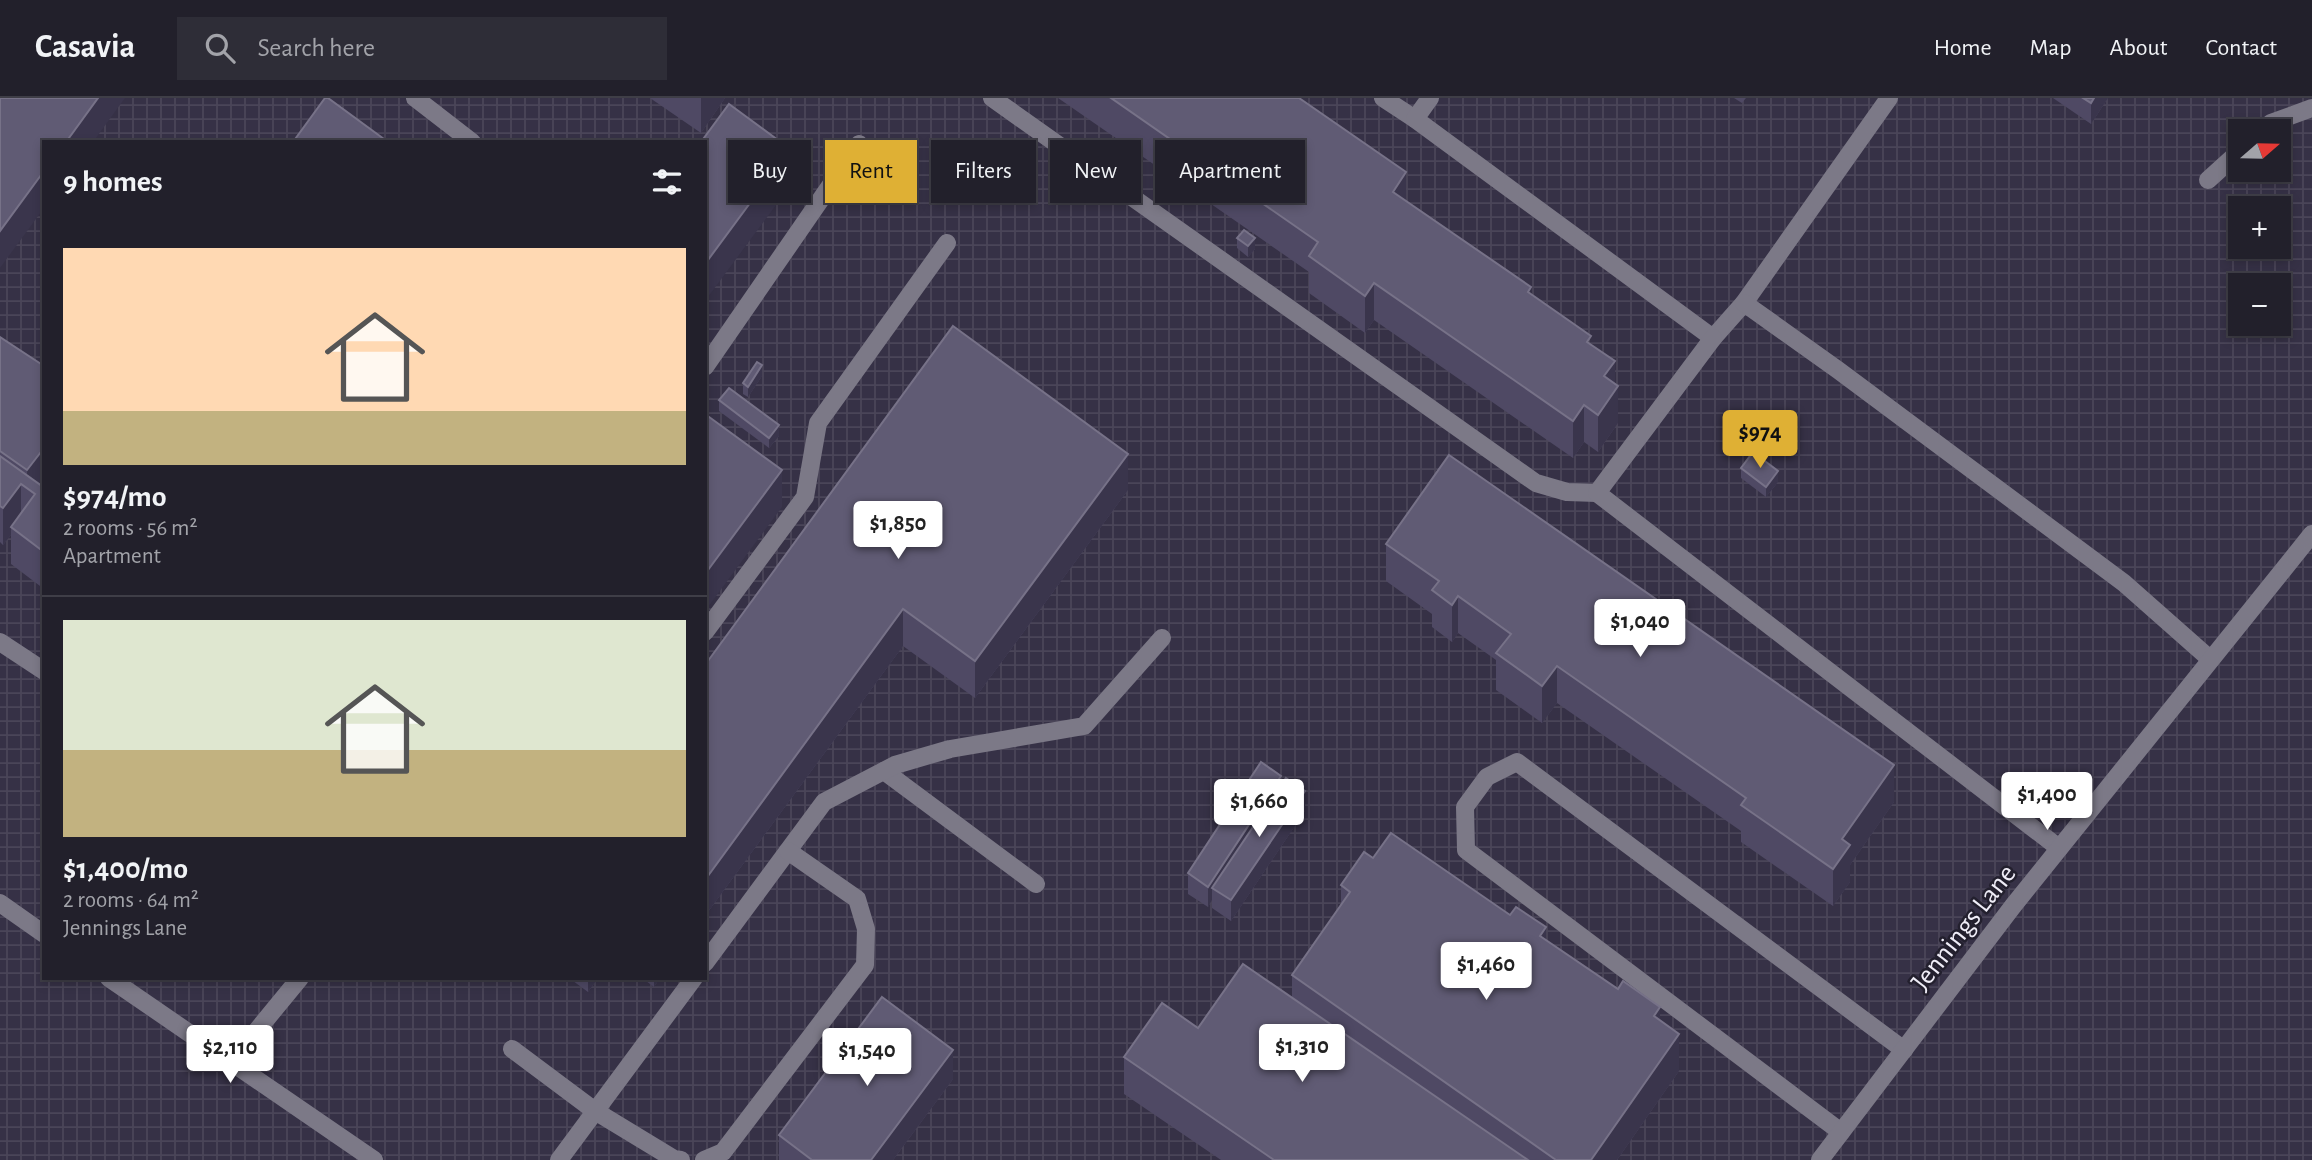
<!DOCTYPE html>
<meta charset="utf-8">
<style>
:root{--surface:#22202b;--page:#2e2d37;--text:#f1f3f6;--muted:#a2a3a9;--line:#3f3e47;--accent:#dfb034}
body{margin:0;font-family:"Alegreya Sans",sans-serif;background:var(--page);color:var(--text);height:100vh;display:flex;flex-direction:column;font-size:26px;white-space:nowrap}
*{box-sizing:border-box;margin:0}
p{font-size:23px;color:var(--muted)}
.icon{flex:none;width:38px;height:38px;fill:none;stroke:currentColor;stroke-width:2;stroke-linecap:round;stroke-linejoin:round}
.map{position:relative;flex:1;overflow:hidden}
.details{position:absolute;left:42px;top:42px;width:665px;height:840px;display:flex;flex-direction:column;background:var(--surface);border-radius:0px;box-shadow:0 4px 10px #0003,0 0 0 2px var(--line)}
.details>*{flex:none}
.top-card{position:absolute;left:728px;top:42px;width:665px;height:63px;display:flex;gap:14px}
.needle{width:46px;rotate:70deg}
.tools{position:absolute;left:2228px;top:21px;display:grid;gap:14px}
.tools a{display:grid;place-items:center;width:63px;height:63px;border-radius:0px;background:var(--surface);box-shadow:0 4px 10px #0003,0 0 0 2px var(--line);font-size:35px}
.price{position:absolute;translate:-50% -60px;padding:0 16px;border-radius:7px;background:#fff;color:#222;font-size:23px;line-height:46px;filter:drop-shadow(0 2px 4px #0008)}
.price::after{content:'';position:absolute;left:50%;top:42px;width:21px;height:16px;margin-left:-10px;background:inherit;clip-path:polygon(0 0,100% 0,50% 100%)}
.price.active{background:var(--accent);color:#111}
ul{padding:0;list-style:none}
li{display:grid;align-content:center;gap:14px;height:371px;padding:0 21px}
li+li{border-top:2px solid var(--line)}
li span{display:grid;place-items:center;height:217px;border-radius:0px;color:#555}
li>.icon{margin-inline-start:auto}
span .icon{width:126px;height:126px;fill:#fffc;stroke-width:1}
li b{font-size:30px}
h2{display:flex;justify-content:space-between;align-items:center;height:84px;padding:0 21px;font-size:30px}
.tag{padding:0 24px;border-radius:0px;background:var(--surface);box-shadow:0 4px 10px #0003,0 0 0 2px var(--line);font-size:24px;line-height:63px}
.tag.active{background:var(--accent);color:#111}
header{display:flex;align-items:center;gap:42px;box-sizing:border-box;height:98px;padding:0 35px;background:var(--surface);border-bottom:2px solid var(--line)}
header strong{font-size:33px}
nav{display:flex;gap:38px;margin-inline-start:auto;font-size:24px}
.search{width:490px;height:63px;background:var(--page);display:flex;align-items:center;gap:18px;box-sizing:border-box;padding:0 24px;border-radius:0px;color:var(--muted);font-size:26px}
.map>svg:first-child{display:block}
.industrial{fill:url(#industrial-grid);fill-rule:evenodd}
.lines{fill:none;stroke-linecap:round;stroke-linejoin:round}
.minor{stroke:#7c7987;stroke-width:18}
.wall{fill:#4f4964}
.shaded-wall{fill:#3a354c}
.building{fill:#605b74;stroke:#777288;stroke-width:2}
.labels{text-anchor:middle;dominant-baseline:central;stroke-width:5;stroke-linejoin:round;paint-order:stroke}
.street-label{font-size:28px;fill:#efedf7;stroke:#23202e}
</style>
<header>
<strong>Casavia</strong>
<div class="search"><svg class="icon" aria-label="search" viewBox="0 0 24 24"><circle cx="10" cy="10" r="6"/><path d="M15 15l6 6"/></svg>Search here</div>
<nav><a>Home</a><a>Map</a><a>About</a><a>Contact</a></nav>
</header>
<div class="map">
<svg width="2312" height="1062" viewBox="0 0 2312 1062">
<defs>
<pattern id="industrial-grid" width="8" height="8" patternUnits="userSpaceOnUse" patternTransform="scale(1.75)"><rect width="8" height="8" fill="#363146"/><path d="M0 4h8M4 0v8" fill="none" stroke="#4a4558"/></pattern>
</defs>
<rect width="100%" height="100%" fill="#2d2a39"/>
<path class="industrial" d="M0,0h2312v1062h-2312zM2240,33h38v39h-38zM44,44h661v836h-661zM2240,110h38v39h-38zM2240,187h38v39h-38z"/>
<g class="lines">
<g class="minor">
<path d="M415,0l57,44"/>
<path d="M992,0l544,385 31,9 30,1"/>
<path d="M1383,0l32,21"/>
<path d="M1430,0l-15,21 298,219 31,-35 145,-205"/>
<path d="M2262,33l9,-8 41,-15"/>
<path d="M2208,82l32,-29"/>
<path d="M1744,205l94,67 286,213 86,76"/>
<path d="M1713,240l-116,155 462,355"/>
<path d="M705,269l154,-223"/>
<path d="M705,534l100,-135 13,-74 129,-180"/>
<path d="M0,544l44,29"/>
<path d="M884,673l152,113"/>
<path d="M0,805l44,31"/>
<path d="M705,865l119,-161 71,-37 55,-16 134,-23 78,-88"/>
<path d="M109,880l265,182"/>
<path d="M512,951l83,62 79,48 7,1"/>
<path d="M231,964l69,-84"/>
<path d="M1841,1034l-375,-282 -1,-43 22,-30 30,-15 387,288"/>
<path d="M559,1062l135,-182"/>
<path d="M704,1062l19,-8 142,-187 1,-36 -9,-30 -69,-48"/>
<path d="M1820,1062l193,-254 299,-372"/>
</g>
</g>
<g class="wall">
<path d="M650,0h75l-24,35z"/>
<path d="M1058,0h241l107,103 125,93 60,51 24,38 3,40 -20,29 -14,-10 -11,16 -199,-138 -9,13 -56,-40v-21z"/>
<path d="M1734,0h12l-4,5z"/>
<path d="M2053,0h55l-17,26z"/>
<path d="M1237,140l18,11 -7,8 -11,-9z"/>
<path d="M0,239l44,29v223l-33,-25v-29l-8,10 -3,-3z"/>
<path d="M762,278l-14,21 -5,-3v-11z"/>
<path d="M719,302l60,36 -10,12 -50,-37z"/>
<path d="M1741,370l37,14 -12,15 -25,-19z"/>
<path d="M1128,392l-153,208 -72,-52 -198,270v-251z"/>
<path d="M1386,446l508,258 -44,63v17l-17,24 -92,-64v-11l-184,-128 -15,20 -46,-33v-30l-38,-27 -6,9 -20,-15v-13l-46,-33z"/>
<path d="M1281,688l24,25 -74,110 -19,-13v-8l-4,7 -20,-13v-21z"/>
<path d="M1373,760l173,82 114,81 19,50 -62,89h-396l-97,-66v-37l74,-29 94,-31v-22l49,-70v-20z"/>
<path d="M569,880h29l-10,14z"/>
<path d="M642,880h18l-6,9z"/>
<path d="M953,981l-60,81h-114v-25z"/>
</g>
<g class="shaded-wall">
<path d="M98,0h27l-32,44h-27z"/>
<path d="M701,0h24l-24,35z"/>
<path d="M2094,0h14l-17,26v-21z"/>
<path d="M790,51v37l-85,115v-37z"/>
<path d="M44,73v37l-44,60v-37z"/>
<path d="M1406,74v37l-13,-17z"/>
<path d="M1255,140v11l-7,8v-11z"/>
<path d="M1374,185v37l-9,13v-37z"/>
<path d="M1615,263v30l3,-5v37l-20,29v-37l6,-39z"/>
<path d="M762,267v11l-14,21v-10z"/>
<path d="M1584,307v37l-11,16v-37z"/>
<path d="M779,327v11l-10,12v-10z"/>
<path d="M44,350v37l-9,9 -8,-6v-18z"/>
<path d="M1128,356v36l-153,208v-37z"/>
<path d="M782,372v37l-77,104v-37z"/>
<path d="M1778,373v11l-12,15v-10z"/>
<path d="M21,386v37l-10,6v8l-8,10v-37z"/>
<path d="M1458,498v37l-6,9v-37z"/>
<path d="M903,511v37l-198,270v-36z"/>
<path d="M1557,568v37l-15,20v-37z"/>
<path d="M1894,667v37l-44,63v17l-17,24v-37l9,-30z"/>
<path d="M1281,678v20l-69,92v12l-4,7v-20z"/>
<path d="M1305,693v20l-74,110v-21z"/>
<path d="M1546,829v37l-6,-28z"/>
<path d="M588,880h10l-10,14z"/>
<path d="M654,880h6l-6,9z"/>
<path d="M1660,909v37l-6,-28z"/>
<path d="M1679,936v37l-62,89h-26z"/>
<path d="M953,952v29l-60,81h-22z"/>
</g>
<g class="building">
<path d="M0,0h98l-32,44h-22v29l-44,60z"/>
<path d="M325,0h3l60,44h-95z"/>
<path d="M1111,0h188l107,74 -13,20 138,95 -3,5 63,44 -4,6 28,19 -11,15 14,10 -20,29 -14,-10 -11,16 -199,-138 -9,13 -56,-40 9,-14z"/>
<path d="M2083,0h11l-3,5z"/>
<path d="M729,6l61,45 -85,115v-122h-4z"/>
<path d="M1244,132l11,8 -7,8 -11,-8z"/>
<path d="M953,228l175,128 -153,207 -72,-52 -198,271v-215z"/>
<path d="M0,239l44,29v82l-17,22 -27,-19z"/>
<path d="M757,264l5,3 -14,22 -5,-4z"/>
<path d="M729,290l50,37 -10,13 -50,-38z"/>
<path d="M705,316l77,56 -77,104z"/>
<path d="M1753,354l25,19 -12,16 -25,-19z"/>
<path d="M1449,357l445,310 -52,74 8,6 -17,24 -92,-64 5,-7 -189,-132 -15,20 -46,-33 15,-19 -53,-38 -6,9 -20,-15 7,-9 -53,-37z"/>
<path d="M0,358l42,30 2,-3v69l-33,-25 24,-33 -14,-10 -18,24 -3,-2z"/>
<path d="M1261,664l20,14 -73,111 -20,-14z"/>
<path d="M1286,680l19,13 -74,109 -19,-12z"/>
<path d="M1391,735l119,82 6,-8 30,20 -6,9 78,53 5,-8 37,26 -6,9 25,18 -88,126h-35l-264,-185 58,-83 -9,-7 23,-33 9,6z"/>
<path d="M1243,866l285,196h-254l-150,-103 38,-54 36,25z"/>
<path d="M882,899l71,53 -82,110h-59l-33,-25z"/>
</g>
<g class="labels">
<g class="street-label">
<text transform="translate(1964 830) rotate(-52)">Jennings Lane</text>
</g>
</g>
</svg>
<div class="tools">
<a><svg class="needle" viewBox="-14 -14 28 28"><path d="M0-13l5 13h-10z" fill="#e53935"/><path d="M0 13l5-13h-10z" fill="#a2a3a9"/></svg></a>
<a>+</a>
<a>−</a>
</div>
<b class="price active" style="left:1760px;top:372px">$974</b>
<b class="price" style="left:898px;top:463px">$1,850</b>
<b class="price" style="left:1640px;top:561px">$1,040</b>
<b class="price" style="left:2047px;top:734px">$1,400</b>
<b class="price" style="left:1259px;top:741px">$1,660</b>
<b class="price" style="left:1486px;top:904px">$1,460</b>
<b class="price" style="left:1302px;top:986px">$1,310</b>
<b class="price" style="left:230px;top:987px">$2,110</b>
<b class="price" style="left:867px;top:990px">$1,540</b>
<div class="top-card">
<a class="tag">Buy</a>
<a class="tag active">Rent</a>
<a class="tag">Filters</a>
<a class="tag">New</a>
<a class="tag">Apartment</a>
</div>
<section class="details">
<h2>9 homes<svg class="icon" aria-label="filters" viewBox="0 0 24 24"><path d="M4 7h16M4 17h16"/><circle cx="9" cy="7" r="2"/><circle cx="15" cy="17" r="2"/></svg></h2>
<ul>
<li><span style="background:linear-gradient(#ffd9b3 75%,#c2b280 0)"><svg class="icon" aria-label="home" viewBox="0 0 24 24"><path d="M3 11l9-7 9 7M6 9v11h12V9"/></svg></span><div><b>$974/mo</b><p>2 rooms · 56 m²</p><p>Apartment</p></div></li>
<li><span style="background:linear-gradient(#dfe7d0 60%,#c2b280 0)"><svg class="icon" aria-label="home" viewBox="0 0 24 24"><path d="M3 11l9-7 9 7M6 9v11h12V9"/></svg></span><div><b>$1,400/mo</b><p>2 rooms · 64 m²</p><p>Jennings Lane</p></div></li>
</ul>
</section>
</div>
